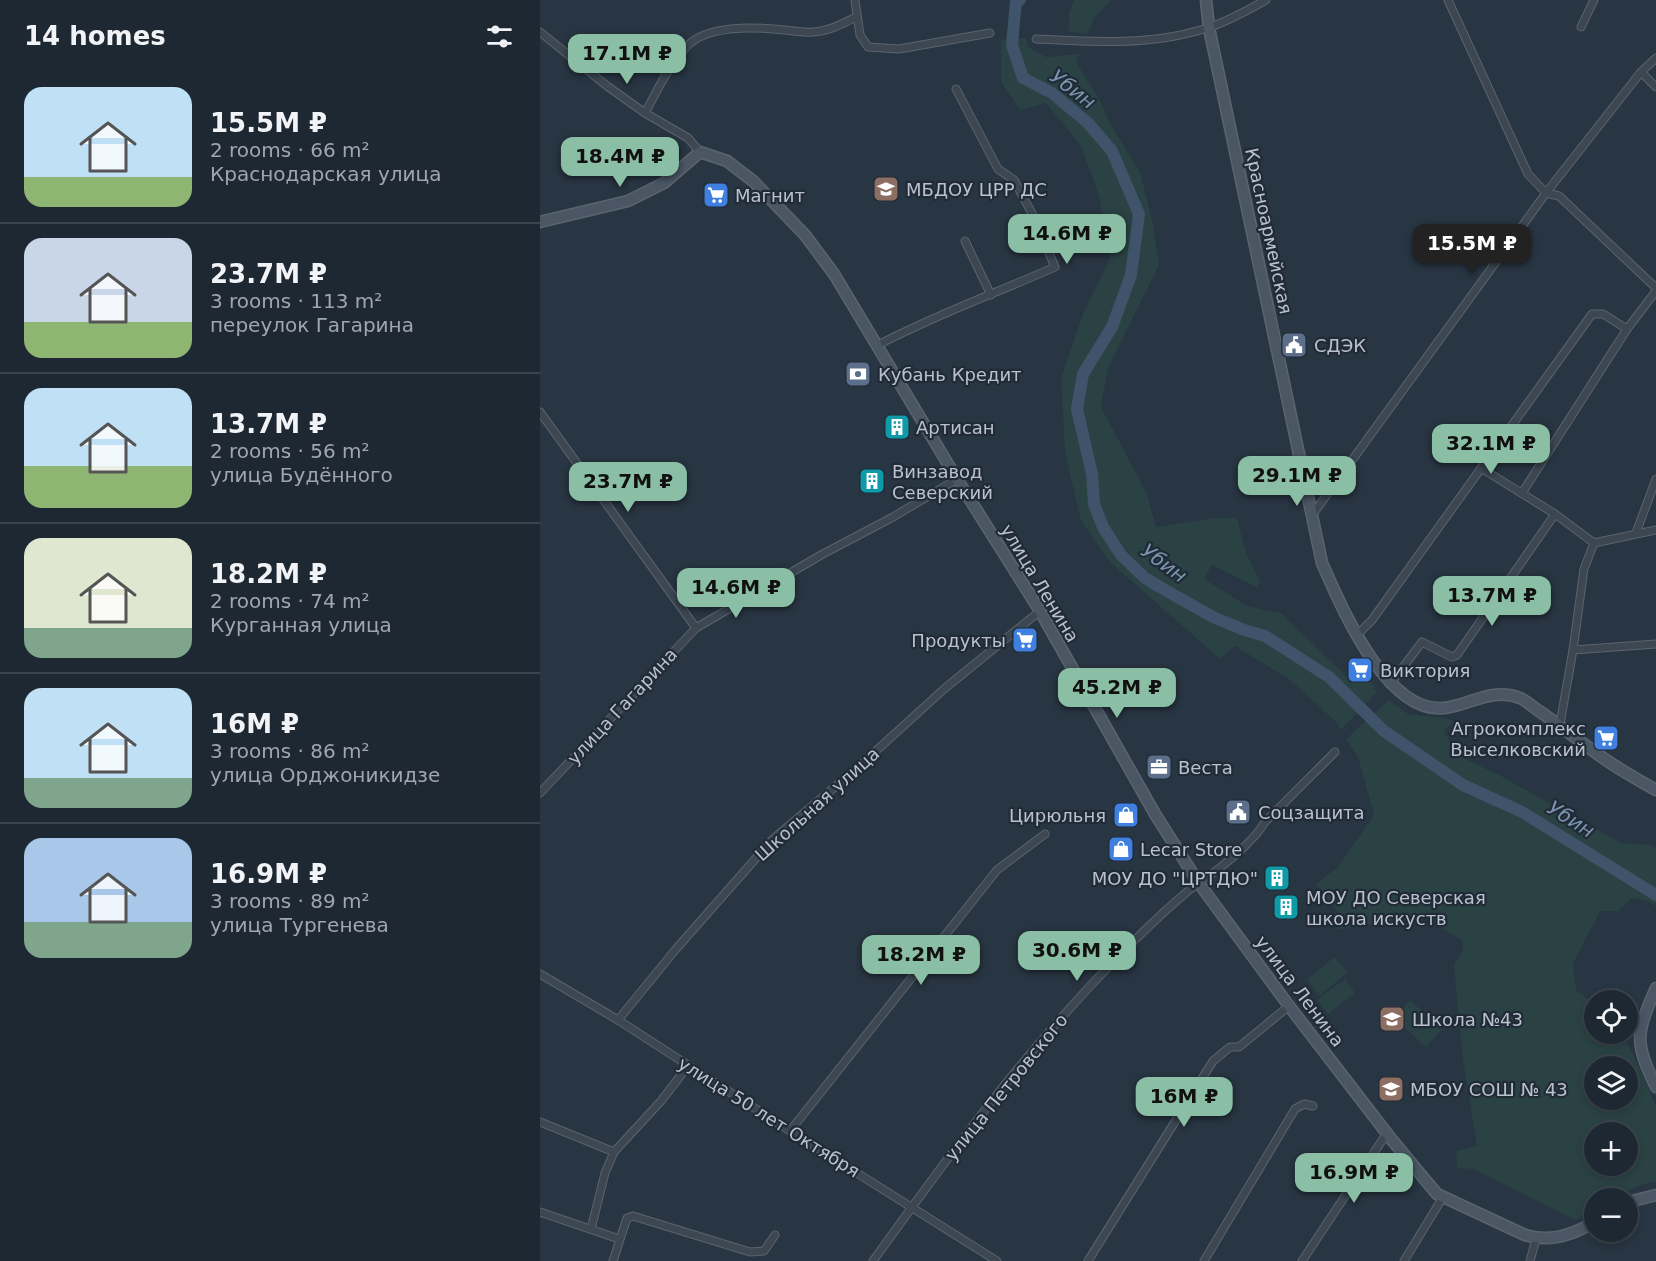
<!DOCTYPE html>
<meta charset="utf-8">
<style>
:root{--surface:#1e2832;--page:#2b343e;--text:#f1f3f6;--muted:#a1a6ac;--line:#3c444d;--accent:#8abfa5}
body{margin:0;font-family:"DejaVu Sans",sans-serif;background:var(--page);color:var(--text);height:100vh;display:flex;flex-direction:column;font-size:22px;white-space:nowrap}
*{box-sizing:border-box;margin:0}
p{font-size:20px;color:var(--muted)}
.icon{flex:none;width:33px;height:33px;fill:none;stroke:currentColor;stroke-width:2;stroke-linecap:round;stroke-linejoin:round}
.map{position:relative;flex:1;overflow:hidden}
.details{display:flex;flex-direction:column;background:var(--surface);width:540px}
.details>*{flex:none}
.buttons{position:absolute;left:1044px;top:990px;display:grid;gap:12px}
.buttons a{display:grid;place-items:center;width:54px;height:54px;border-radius:50%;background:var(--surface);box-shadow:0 3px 9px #0003,0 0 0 2px var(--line);font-size:30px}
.price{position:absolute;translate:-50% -51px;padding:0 14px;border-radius:12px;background:var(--accent);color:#111;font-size:20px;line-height:39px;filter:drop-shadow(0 2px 3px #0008)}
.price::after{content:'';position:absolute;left:50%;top:36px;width:18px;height:14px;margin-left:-9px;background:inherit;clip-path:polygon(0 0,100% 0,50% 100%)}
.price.active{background:#222;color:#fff}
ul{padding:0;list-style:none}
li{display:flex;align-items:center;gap:18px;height:150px;padding:0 24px}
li+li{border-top:2px solid var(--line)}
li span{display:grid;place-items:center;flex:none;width:168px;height:120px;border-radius:18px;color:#555}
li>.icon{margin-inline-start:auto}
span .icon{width:72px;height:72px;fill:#fffc;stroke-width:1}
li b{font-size:26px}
h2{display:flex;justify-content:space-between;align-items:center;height:72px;padding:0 24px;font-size:26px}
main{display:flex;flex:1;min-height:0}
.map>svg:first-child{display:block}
.green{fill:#2a4243;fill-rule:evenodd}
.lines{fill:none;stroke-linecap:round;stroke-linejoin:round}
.river{stroke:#3f546a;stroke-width:12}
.street-casing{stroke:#5a646f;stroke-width:9}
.secondary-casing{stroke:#5a646f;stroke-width:13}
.street{stroke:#3c4752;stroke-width:7}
.secondary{stroke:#4a5664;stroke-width:10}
.labels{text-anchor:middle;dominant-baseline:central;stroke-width:4.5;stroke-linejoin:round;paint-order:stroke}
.poi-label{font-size:18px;fill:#b9c2cc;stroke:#212b37;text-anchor:start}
.street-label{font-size:18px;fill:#b9c2cc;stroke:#212b37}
.water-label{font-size:20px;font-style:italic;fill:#7b94ad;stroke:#212b37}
</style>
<main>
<section class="details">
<h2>14 homes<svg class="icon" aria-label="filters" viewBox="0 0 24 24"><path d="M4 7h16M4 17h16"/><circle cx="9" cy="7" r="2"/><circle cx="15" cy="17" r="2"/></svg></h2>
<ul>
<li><span style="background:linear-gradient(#bfe0f5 75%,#8fb573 0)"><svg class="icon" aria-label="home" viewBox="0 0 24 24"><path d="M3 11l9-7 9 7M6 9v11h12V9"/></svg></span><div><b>15.5M ₽</b><p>2 rooms · 66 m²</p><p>Краснодарская улица</p></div></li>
<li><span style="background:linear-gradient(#c9d6e8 70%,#8fb573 0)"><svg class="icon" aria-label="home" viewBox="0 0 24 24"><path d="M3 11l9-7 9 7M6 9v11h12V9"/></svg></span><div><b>23.7M ₽</b><p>3 rooms · 113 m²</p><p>переулок Гагарина</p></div></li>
<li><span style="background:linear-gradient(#bfe0f5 65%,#8fb573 0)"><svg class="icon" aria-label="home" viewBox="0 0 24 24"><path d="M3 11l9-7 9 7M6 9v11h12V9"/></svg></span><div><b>13.7M ₽</b><p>2 rooms · 56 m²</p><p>улица Будённого</p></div></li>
<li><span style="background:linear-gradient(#dfe7d0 75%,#7fa58c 0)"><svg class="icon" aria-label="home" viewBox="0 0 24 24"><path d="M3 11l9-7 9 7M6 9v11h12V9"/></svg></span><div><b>18.2M ₽</b><p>2 rooms · 74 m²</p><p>Курганная улица</p></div></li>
<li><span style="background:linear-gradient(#bfe0f5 75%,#7fa58c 0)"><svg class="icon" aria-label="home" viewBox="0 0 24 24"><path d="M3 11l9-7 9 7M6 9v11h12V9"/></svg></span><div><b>16M ₽</b><p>3 rooms · 86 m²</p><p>улица Орджоникидзе</p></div></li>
<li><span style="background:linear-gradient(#a9c7e8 70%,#7fa58c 0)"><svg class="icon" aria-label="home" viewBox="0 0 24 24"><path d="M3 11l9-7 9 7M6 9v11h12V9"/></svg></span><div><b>16.9M ₽</b><p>3 rooms · 89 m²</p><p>улица Тургенева</p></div></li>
</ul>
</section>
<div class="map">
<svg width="1116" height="1261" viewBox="0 0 1116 1261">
<rect width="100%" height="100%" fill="#283542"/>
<g class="green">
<path d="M534,0h37l-17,18 -7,17 -18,-4v-18z"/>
<path d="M486,38l2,9 18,10 33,-3 -3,8 23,37 12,26 29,47 12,47 7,46 -51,103 -7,39 46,87 9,33 59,-9h22l9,35 14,28 -2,7 -46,-23 -8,14 43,27 34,7 69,67 19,-2 8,14 -36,38 -5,-8 -46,-42 -55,-34 -15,13 -110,-97 -29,-41 -16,-69 -4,-75 22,-63 27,-56 -11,-62 -18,-50 -35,-43 -26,7 -19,-28v-42z"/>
<path d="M849,700l19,14 38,4 8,4 -10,8 11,24 46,22 120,67 29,2 6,4v57l-9,-5 -15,-3 -14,13h-18l-27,53 3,26 18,13v31h28l12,22 22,50v76l-15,3 -28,13h-19v11l-18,11 -102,-51 -17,-1 -1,-17 21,-5 -15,-93 -8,-89 9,-13 -1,-11 -13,-7 -26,-20 -35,12 -20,-1 -34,6 10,-11 -29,-34 23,-18 36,-52 -16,-58 -12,-18zM1088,1066v34h-34v-34zM1054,1132h34v34h-34z"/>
<path d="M794,957l14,15 -29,24 -12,-16z"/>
<path d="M805,979l10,14 -27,21 -11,-14z"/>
<path d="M870,1000l32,29 -16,18 -32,-29z"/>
</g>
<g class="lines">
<path class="river" d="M480,0l-4,1 -4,44 11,33 29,15 36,30 24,28 27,63 -8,61 -19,52 -29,47 -6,35 15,65 2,30 9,23 18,28 24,23 20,12 48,27 31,13 21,6 64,41 55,54 79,54 59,27 134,83"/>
<g class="street-casing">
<g id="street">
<path d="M315,0l5,35 8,12 31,2 91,-16"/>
<path d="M908,0l80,174 18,19 13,3 97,92"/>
<path d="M1041,27l13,-27"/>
<path d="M0,32l67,54 38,27 43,25 12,14"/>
<path d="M496,39c57,3 116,7 171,-11 20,-6 41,-18 59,-28"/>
<path d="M1101,72l15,15"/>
<path d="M105,113c12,-22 24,-48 42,-67 21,-22 70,-19 98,-16 9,1 19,3 28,2 16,-1 29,-8 43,-15"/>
<path d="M425,241l26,54"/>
<path d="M338,345c57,-30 118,-52 177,-78l-20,-48 -21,-39 -16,-11 -42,-80"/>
<path d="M0,412l156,216"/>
<path d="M941,468l74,46 39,29"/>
<path d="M982,493l105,-164 29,-38"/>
<path d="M773,514l233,-321 95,-121 15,-14"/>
<path d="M1096,533l20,-54"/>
<path d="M817,635l15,-15 220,-306h11l24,15"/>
<path d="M1033,650l83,-6"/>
<path d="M851,683l31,-41 30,15 5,-2 98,-141"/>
<path d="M1020,724l13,-74 11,-81 10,-26 62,-13"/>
<path d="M0,793l156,-165 125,-73 72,-38 64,-38"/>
<path d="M0,974l78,46 172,111 207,130"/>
<path d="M78,1020l58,-71 96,-109 84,-71 88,-80 96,-78"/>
<path d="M0,1122l74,30"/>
<path d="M250,1131l207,-261 48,-36"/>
<path d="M0,1212l79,27"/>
<path d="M51,1229l14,-56 9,-21 47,-51 27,-35"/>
<path d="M73,1261l14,-43 6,-2 117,36 14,-1 11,-16"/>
<path d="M333,1261c69,-96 139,-192 220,-278 32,-34 68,-71 105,-100 6,-5 13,-8 19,-13 17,-13 37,-30 48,-48l70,-70"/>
<path d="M548,1261l125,-200 17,-14h9l50,-41"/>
<path d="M664,1261l91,-152 9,-5 9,2"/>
<path d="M762,1261l85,-128"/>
<path d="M864,1261l39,-64"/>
<path d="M990,1261l6,-22"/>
</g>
</g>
<g class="secondary-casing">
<g id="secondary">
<path d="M666,0l3,28 113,535c19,43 67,159 128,144 24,-5 45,-19 70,-9 7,3 13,9 19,13 24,16 46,35 70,51 15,10 31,19 47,28"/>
<path d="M0,222l88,-21 36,-18 36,-31 27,9 26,20 52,54 29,39 123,205 83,132 115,203 43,68 91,124 103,134 45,54 88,41c25,8 48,0 69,-13"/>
<path d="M1116,988c-20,46 -22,53 0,99"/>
<path d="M1088,1202l28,-7"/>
</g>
</g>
<use href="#street" class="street"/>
<use href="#secondary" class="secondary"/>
</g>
<defs>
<g id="school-square" transform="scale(1.35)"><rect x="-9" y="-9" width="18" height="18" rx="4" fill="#8d6e63" stroke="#212b37"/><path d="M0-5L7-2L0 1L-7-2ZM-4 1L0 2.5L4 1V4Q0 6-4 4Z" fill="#fff"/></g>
<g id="supermarket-square" transform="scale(1.35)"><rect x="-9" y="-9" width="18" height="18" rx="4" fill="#3f7fe0" stroke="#212b37"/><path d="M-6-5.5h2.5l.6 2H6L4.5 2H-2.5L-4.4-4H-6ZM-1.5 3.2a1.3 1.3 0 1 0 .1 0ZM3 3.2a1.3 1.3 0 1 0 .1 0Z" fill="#fff"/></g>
<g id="civic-square" transform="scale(1.35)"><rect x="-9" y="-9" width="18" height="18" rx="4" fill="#5c6f8a" stroke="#212b37"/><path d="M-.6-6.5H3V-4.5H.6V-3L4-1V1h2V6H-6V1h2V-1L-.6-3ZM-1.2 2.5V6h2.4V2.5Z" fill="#fff"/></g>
<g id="bank-square" transform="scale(1.35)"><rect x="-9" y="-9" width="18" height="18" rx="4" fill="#5c6f8a" stroke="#212b37"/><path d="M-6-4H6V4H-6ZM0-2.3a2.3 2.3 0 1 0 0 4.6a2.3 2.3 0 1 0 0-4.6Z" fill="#fff"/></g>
<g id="building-square" transform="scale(1.35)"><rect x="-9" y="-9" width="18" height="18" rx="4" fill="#0f9aa8" stroke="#212b37"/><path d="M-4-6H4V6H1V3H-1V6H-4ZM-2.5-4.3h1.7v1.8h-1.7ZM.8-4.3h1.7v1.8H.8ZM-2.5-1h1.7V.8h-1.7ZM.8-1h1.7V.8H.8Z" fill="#fff"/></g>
<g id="office-square" transform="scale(1.35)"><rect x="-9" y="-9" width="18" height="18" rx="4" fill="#5c6f8a" stroke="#212b37"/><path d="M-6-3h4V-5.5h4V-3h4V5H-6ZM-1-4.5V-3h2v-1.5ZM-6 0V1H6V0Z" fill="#fff"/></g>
<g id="shop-square" transform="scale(1.35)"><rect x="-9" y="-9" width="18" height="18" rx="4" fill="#3f7fe0" stroke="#212b37"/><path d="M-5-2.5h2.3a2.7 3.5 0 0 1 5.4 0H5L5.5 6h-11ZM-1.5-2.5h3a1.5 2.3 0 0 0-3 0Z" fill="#fff"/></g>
</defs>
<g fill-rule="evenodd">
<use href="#school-square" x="346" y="189"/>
<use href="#supermarket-square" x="176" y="195"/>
<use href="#civic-square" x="754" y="345"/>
<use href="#bank-square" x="318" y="374"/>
<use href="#building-square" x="357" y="427"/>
<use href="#building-square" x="332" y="481"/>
<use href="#supermarket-square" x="485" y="640"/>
<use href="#supermarket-square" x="820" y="670"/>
<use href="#supermarket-square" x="1066" y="738"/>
<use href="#office-square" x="619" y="767"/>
<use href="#civic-square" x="698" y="812"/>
<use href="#shop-square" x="586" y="815"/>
<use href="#shop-square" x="581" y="849"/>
<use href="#building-square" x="737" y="878"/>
<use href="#building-square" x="746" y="907"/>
<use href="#school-square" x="852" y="1019"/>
<use href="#school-square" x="851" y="1089"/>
</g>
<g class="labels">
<g class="poi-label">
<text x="366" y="189">МБДОУ ЦРР ДС</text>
<text x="195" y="195">Магнит</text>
<text x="774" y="345">СДЭК</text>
<text x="338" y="374">Кубань Кредит</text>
<text x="376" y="427">Артисан</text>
<text x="352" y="471">Винзавод<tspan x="352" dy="21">Северский</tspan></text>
<text x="466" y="640" text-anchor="end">Продукты</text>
<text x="840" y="670">Виктория</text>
<text x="1046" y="728" text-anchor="end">Агрокомплекс<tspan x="1046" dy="21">Выселковский</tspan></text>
<text x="638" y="767">Веста</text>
<text x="718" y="812">Соцзащита</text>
<text x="566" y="815" text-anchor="end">Цирюльня</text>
<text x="600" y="849">Lecar Store</text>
<text x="718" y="878" text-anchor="end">МОУ ДО "ЦРТДЮ"</text>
<text x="766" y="897">МОУ ДО Северская<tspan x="766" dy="21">школа искуств</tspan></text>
<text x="872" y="1019">Школа №43</text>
<text x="870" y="1089">МБОУ СОШ № 43</text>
</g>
<g class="street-label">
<text transform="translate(729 231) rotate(78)">Красноармейская</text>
<text transform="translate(500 583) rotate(59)">улица Ленина</text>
<text transform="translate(82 706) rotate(-47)">улица Гагарина</text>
<text transform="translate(277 804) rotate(-42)">Школьная улица</text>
<text transform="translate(760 991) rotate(53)">улица Ленина</text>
<text transform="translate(466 1087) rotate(-51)">улица Петровского</text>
<text transform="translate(229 1117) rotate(32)">улица 50 лет Октября</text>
</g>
<g class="water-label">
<text transform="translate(533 89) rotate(37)">Убин</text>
<text transform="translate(624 563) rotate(36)">Убин</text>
<text transform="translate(1031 819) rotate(32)">Убин</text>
</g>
</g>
</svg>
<div class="buttons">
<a><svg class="icon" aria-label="locate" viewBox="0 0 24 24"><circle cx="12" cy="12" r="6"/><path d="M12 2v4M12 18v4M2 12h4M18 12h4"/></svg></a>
<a><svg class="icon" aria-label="layers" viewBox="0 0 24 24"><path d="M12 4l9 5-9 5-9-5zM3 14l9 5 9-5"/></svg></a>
<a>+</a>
<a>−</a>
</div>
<b class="price" style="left:87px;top:85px">17.1M ₽</b>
<b class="price" style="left:80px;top:188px">18.4M ₽</b>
<b class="price" style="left:527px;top:265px">14.6M ₽</b>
<b class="price active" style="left:932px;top:275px">15.5M ₽</b>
<b class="price" style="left:951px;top:475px">32.1M ₽</b>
<b class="price" style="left:757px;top:507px">29.1M ₽</b>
<b class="price" style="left:88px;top:513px">23.7M ₽</b>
<b class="price" style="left:196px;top:619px">14.6M ₽</b>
<b class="price" style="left:952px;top:627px">13.7M ₽</b>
<b class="price" style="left:577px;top:719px">45.2M ₽</b>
<b class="price" style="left:537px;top:982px">30.6M ₽</b>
<b class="price" style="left:381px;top:986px">18.2M ₽</b>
<b class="price" style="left:644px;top:1128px">16M ₽</b>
<b class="price" style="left:814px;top:1204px">16.9M ₽</b>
</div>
</main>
